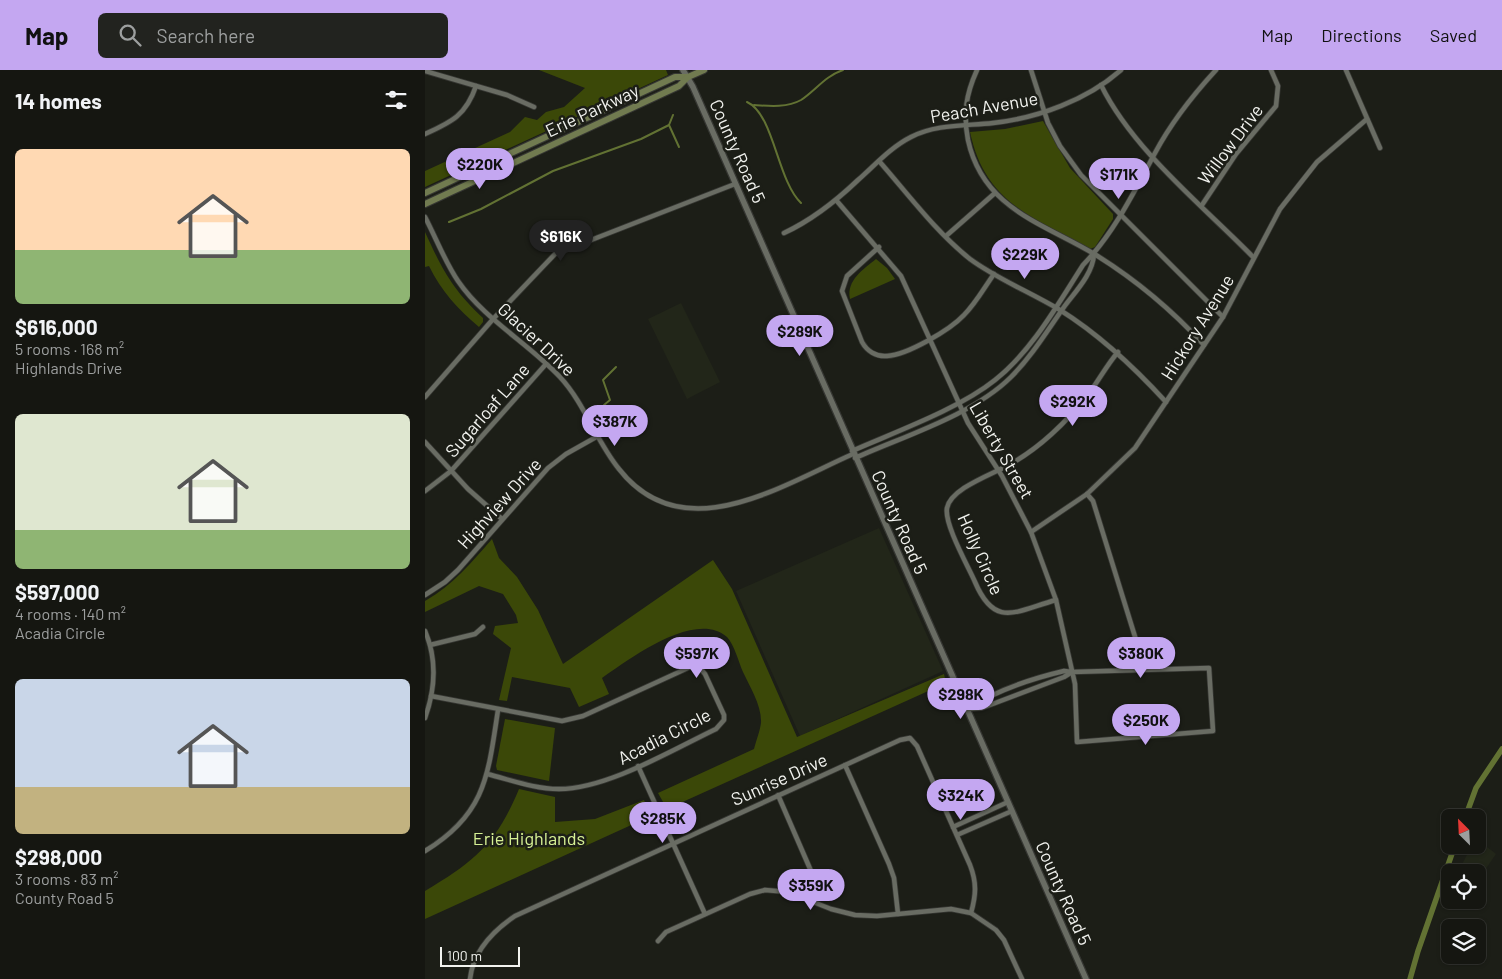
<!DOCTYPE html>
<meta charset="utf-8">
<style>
:root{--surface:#151611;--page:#22231f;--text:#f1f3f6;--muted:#9d9f9f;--line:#343531;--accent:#c4a7f1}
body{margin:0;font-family:Barlow,sans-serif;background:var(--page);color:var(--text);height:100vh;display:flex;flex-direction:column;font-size:19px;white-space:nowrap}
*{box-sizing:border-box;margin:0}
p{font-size:16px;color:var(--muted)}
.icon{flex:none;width:28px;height:28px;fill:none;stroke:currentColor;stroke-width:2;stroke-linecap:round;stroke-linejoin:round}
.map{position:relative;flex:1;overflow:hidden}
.drawer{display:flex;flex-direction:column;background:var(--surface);width:425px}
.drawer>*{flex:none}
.needle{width:32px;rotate:336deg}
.fabs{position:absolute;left:1016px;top:739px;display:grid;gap:10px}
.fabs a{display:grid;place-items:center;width:45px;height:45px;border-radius:8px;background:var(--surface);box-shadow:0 1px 4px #0004,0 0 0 1px var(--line);font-size:25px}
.scale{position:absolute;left:15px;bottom:12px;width:80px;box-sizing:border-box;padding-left:5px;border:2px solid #f2f3ef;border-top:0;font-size:14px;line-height:18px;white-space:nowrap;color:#f2f3ef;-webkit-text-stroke:4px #1c1e17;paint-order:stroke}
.price{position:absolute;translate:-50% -42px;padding:0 11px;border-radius:18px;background:var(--accent);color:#111;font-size:16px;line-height:32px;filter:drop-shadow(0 1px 2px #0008)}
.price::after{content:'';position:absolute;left:50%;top:30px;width:15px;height:11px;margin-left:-8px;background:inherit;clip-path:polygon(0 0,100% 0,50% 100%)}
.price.selected{background:#222;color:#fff}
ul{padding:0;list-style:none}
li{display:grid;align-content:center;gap:10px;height:265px;padding:0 15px}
li span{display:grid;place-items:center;height:155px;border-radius:8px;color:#555}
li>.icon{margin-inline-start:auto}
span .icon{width:90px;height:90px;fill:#fffc;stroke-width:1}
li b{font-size:21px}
h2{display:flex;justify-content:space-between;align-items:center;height:60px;padding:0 15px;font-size:21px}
header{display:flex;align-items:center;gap:30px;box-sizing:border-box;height:70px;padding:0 25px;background:var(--accent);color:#111}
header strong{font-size:24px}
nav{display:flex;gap:28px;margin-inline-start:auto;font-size:18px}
.search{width:350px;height:45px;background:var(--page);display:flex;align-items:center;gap:12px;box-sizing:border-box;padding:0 18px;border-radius:8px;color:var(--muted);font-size:19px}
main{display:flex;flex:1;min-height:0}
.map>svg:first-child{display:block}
.built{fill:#222619}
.green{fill:#3b4808}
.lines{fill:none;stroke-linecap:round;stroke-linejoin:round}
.stream{stroke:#627233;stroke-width:2}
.canal{stroke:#627233;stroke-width:5.5}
.minor-casing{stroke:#363733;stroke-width:6}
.tertiary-casing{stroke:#363733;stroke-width:8}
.secondary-casing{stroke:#363733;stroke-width:8}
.minor{stroke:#696c63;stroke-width:4.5}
.tertiary{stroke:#696c63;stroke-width:5.5}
.secondary{stroke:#717b50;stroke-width:6}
.labels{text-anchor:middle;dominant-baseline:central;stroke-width:5;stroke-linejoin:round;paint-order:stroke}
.street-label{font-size:18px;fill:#f2f3ef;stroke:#1c1e17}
.park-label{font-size:18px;fill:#d6f094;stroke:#1c1e17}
</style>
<header>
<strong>Map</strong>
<div class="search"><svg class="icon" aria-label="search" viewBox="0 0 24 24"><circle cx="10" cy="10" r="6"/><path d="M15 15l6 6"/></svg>Search here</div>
<nav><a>Map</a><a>Directions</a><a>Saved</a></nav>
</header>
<main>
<section class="drawer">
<h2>14 homes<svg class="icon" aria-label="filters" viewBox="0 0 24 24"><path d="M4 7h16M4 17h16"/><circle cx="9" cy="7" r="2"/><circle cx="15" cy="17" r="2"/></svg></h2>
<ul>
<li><span style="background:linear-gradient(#ffd9b3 65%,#8fb573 0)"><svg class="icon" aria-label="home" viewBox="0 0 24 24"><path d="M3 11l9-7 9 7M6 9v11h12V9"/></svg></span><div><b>$616,000</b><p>5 rooms · 168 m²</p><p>Highlands Drive</p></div></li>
<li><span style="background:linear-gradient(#dfe7d0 75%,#8fb573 0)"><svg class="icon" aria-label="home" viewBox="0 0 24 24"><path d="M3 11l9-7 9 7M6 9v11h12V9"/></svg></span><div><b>$597,000</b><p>4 rooms · 140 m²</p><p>Acadia Circle</p></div></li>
<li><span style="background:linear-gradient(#c9d6e8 70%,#c2b280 0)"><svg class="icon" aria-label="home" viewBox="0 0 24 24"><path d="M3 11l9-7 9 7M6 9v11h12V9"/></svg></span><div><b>$298,000</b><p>3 rooms · 83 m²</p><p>County Road 5</p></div></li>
</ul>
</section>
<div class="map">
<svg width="1077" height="909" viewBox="0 0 1077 909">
<rect width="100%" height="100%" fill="#1c1e17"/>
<g class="built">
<path d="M256,233l39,79 -33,17 -39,-80z"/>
<path d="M454,458l64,143 -143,65 -64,-145z"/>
<path d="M1053,770l18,14 -18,26 -1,-8h-19l14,-27h5z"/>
</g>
<g class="green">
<path d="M114,0h127l2,5 -243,112v-16l85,-39 15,-15 12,3 9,-8 18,-5 21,-19z"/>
<path d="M618,51l27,47 43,46v5l-18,28 -5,2c-57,-32 -105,-46 -120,-117l35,-3z"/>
<path d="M0,162c17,37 27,57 58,86v4l-4,5c-21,-18 -38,-36 -50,-61l-4,1z"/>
<path d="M451,189l11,9 8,11 -45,20c-4,-19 14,-30 26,-40z"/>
<path d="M67,469l7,19 18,19 21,33 25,54 150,-104 19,29 65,148 147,-63 2,9 -279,126 -9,-16 96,-44c2,-8 6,-18 7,-26 1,-17 -11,-36 -18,-51 -4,-9 -9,-28 -16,-35 -32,-28 -99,23 -125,41l7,16 -30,13 -9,-19 -58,-11 -5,24 -8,-1 12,-52 -18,-14 2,-8 23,-3 -2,-8 -13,-21 -24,-8 -54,26v-11c28,-16 46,-38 67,-62z"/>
<path d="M80,649l50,9 -6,53 -52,-11 -1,-4z"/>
<path d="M94,719l36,8v25l40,-3 49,-19 7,16 -226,103v-28c50,-30 71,-47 94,-102z"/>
</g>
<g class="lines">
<g class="stream">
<path d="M322,32c27,12 30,78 54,101"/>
<path d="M329,35c14,1 33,3 47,-5 15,-10 24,-24 42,-30"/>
<path d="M244,55l10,22"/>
<path d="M24,152l32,-13 72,-38 88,-32 28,-14 4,-10"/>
<path d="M179,335l6,-5 -7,-20 13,-13"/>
</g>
<g class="canal">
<path d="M1040,748l11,-30 26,-39"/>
<path d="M985,909l8,-28 37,-106"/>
</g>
<g class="minor-casing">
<g id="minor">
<path d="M552,0c-11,24 -14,44 -9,70 15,69 75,83 128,115 40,25 76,55 108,90"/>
<path d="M606,0l17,53 12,23 21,29 142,142"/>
<path d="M921,0l34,78"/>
<path d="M0,1l82,24 27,12"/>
<path d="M676,15c32,65 101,120 152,172"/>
<path d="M0,64c27,-12 41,-19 51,-48"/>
<path d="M454,91c29,33 57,71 91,98 27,20 60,33 90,51 40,25 74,57 106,92"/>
<path d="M411,130l65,76 67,147 34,53 29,56 25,68 19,84 2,58 136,-11 -4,-63 -137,4 -8,-1c-34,8 -67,19 -97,38"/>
<path d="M777,135l34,-51 40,-48 2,-20 -7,-16"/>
<path d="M0,147c11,21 20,45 33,64 26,38 70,62 102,96 25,27 36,64 59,92 64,82 163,16 234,-15"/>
<path d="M359,163c28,-13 52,-32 74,-53 17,-15 33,-33 53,-43 25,-13 54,-11 82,-14 45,-5 94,-23 128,-53"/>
<path d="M521,166l49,-43"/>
<path d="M454,177l-32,29 -5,15 20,51c5,9 14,15 25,14 20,-1 63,-26 77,-41 12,-12 20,-27 30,-41"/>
<path d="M0,327l69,-79 61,-64 180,-70"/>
<path d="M0,372l43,47 34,30"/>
<path d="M427,381c43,-19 107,-42 143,-71 37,-29 63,-76 88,-115 31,-32 51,-73 72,-112 16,-30 38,-58 61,-83"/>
<path d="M430,388c49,-22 118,-43 156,-81 21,-21 36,-46 53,-70 11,-15 29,-33 30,-53"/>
<path d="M0,421l26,-20 95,-107"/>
<path d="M662,424l6,7 52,168"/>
<path d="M606,462l56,-38 48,-46 88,-131 57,-108 37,-47 50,-43"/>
<path d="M0,525l20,-13 13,-12 90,-102 18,-14 32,-18"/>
<path d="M631,530c-40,11 -61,29 -81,-18 -7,-16 -31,-58 -28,-74 4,-21 50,-35 67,-46 29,-17 53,-41 73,-66 11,-14 19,-30 31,-44"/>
<path d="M0,561c12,28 10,59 0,87"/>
<path d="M5,575l45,-11 8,-7"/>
<path d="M6,626l131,25 21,-5 107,-49h9l6,7 19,41v5l-8,9c-44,21 -109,60 -157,60 -24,0 -48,-9 -72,-15"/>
<path d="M544,639l13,-1 82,-31 8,-5"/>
<path d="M420,695l44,99 5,14 4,36"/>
<path d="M213,696l67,148"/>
<path d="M353,725l33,76v14l-5,14"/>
<path d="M528,757l55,-25"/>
<path d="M532,765l55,-24"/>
<path d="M0,781c61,-37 63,-76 73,-141"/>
<path d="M233,871l8,-9 84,-38 15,-4 23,2 43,17 24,6 22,1 74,-7 20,4 25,17 8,10 18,39"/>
<path d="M45,909c3,-28 23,-48 45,-63l385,-176 10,-2 7,8 53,119c7,18 6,30 1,48"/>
</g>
</g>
<g class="tertiary-casing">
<path id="tertiary" d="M258,0l10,17 393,892"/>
</g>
<g class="secondary-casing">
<g id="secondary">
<path d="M0,123l250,-116h13"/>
<path d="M0,134l254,-118 9,-9 16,-7"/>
</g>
</g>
<use href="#minor" class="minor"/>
<use href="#tertiary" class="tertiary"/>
<use href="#secondary" class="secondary"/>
</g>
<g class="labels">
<g class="street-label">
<text transform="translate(559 37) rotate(-10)">Peach Avenue</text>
<text transform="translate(167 40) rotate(-25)">Erie Parkway</text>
<text transform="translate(805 74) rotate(-53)">Willow Drive</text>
<text transform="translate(313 81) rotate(66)">County Road 5</text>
<text transform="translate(772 257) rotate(-58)">Hickory Avenue</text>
<text transform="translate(112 269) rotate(43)">Glacier Drive</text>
<text transform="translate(62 340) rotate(-49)">Sugarloaf Lane</text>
<text transform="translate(577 380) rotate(60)">Liberty Street</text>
<text transform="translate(74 433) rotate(-48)">Highview Drive</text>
<text transform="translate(475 452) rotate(66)">County Road 5</text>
<text transform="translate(556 484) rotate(66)">Holly Circle</text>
<text transform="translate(239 666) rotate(-27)">Acadia Circle</text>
<text transform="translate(354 709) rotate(-24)">Sunrise Drive</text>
<text transform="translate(639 823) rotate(66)">County Road 5</text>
</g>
<g class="park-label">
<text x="104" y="768">Erie Highlands</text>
</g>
</g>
</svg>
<div class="fabs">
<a><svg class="needle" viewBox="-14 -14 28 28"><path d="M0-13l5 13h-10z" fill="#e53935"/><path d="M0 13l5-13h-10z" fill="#9d9f9f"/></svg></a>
<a><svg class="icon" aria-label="locate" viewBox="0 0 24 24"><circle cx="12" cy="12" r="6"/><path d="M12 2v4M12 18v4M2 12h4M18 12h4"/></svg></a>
<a><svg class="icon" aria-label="layers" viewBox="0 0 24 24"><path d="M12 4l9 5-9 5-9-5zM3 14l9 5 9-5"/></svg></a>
</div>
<div class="scale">100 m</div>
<b class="price" style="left:55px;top:120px">$220K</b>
<b class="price" style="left:694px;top:130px">$171K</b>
<b class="price selected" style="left:136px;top:192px">$616K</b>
<b class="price" style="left:600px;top:210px">$229K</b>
<b class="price" style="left:375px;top:287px">$289K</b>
<b class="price" style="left:648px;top:357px">$292K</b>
<b class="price" style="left:190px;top:377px">$387K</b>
<b class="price" style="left:272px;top:609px">$597K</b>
<b class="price" style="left:716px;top:609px">$380K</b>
<b class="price" style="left:536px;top:650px">$298K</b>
<b class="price" style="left:721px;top:676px">$250K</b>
<b class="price" style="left:536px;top:751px">$324K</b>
<b class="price" style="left:238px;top:774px">$285K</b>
<b class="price" style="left:386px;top:841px">$359K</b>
</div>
</main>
